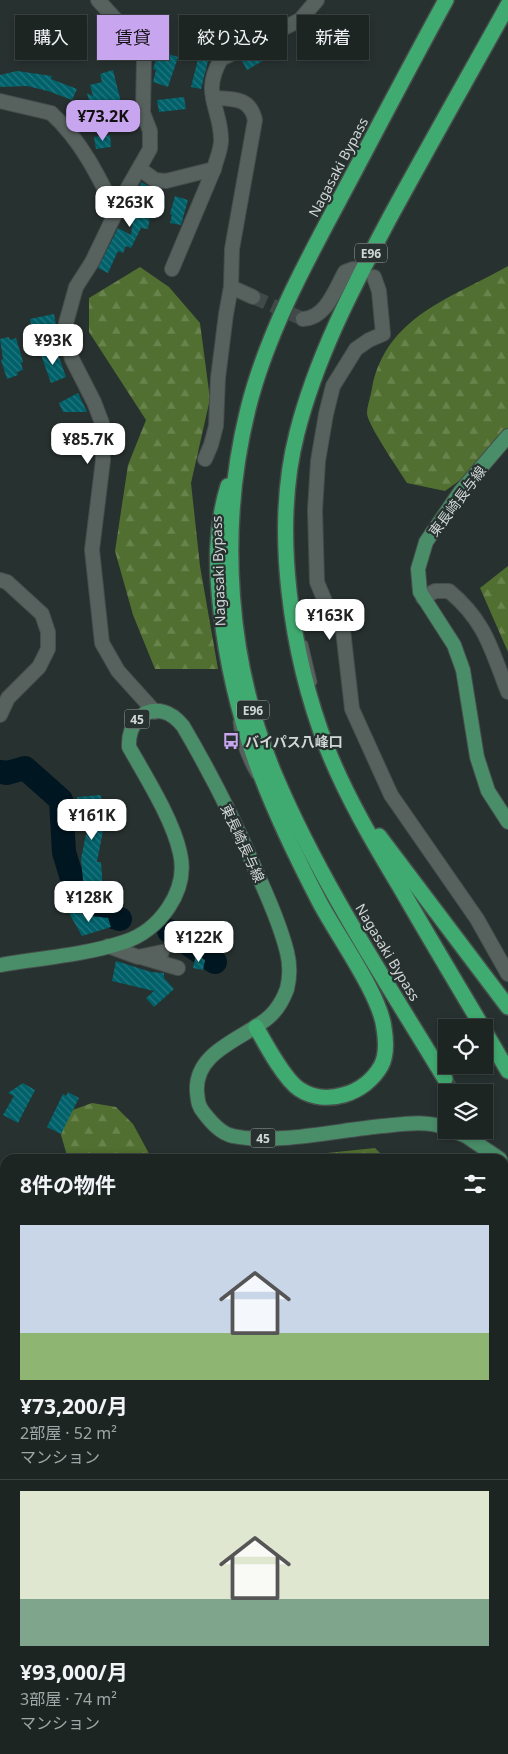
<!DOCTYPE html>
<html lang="ja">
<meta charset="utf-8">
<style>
:root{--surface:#1d2523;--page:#252d2b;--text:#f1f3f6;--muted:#a0a5a6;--line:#3b4241;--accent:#c8a5ef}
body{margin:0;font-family:"Noto Sans","Noto Sans JP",sans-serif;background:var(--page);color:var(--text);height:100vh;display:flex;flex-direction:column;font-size:19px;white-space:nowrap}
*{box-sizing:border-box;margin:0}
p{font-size:16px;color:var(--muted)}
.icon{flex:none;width:28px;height:28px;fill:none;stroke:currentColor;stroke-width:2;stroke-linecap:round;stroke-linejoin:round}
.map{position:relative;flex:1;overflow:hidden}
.drawer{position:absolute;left:0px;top:1154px;width:509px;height:601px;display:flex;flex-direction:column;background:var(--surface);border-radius:15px 15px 0 0;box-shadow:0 2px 8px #0003,0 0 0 1px var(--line)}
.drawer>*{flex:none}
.guide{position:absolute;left:15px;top:15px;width:479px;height:45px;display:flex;gap:10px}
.controls{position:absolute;left:438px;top:1019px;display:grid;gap:10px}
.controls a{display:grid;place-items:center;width:55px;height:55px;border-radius:0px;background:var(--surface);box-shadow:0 2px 8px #0003,0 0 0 1px var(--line);font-size:25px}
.price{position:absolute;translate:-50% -42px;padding:0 11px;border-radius:10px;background:#fff;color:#222;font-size:16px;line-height:32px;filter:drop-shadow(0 1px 2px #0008)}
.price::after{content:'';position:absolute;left:50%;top:30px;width:15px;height:11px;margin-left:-8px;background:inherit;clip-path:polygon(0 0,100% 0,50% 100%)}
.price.active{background:var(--accent);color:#111}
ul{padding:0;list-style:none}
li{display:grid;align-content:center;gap:10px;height:265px;padding:0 20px}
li+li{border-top:1px solid var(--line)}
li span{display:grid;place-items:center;height:155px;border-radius:0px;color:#555}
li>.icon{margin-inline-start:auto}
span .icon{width:90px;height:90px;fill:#fffc;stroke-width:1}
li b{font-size:21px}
h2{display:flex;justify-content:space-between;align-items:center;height:60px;padding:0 20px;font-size:21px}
.pill{padding:0 18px;border-radius:0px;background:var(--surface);box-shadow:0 2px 8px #0003,0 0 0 1px var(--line);font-size:18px;line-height:45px}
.pill.active{background:var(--accent);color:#111}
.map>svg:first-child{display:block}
.forest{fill:url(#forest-firs)}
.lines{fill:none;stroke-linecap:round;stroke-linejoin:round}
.river{stroke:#001621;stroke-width:24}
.building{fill:url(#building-back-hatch)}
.minor-tunnel{stroke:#404a48;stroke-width:14;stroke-dasharray:14 7;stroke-linecap:butt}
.motorway-tunnel{stroke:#404a48;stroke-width:15;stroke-dasharray:15 8;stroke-linecap:butt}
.service-casing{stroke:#464e4c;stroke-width:9}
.minor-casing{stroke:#464e4c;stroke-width:16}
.tertiary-casing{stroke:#464e4c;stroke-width:16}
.primary-casing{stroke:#464e4c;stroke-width:16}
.motorway-casing{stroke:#464e4c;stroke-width:18}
.path{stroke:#777f7e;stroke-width:2.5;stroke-dasharray:4 4;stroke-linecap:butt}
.service{stroke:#57625f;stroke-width:7}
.minor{stroke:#57625f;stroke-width:14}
.tertiary{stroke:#57625f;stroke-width:14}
.primary{stroke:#498e69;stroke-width:14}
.motorway{stroke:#40ab70;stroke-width:15}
.labels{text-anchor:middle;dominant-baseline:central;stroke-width:4.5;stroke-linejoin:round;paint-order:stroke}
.shield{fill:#27312f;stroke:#9ea5a4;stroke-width:1}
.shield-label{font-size:12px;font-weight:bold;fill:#d1d7d6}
.street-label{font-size:14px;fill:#d1d7d6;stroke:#27312f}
.poi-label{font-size:14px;font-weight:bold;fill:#d1d7d6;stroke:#27312f;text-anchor:start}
</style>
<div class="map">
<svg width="508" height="1754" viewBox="0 0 508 1754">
<defs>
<pattern id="forest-firs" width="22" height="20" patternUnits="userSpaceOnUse" patternTransform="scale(1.25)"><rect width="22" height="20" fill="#516f30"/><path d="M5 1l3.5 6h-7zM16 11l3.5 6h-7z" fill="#69834d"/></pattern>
<pattern id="building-back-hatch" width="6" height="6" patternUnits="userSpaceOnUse" patternTransform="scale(1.25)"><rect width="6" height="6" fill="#00616a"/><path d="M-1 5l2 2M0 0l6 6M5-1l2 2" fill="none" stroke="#24777f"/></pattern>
</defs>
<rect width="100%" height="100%" fill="#27312f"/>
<g class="forest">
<path d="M508,266v170l-31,32 -32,23 -38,-8c-8,-13 -38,-56 -40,-69 0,-8 4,-19 5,-26 14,-72 80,-90 136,-122z"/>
<path d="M140,267l29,20 31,36 10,76 -19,84 9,83 18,103h-63l-22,-54 -18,-64 13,-86 18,-45 -57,-88v-34z"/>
<path d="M508,566v86l-28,-64z"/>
<path d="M92,1103l24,4 17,17 19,35h-84l-7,-24 6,-23z"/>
<path d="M375,1148l11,11h-117z"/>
<path d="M504,1245l4,2v507h-334l2,-4h328z"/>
<path d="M0,1636l5,4v110h36v4h-41z"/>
</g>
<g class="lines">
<g class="river">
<path d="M0,772l7,1 18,-5 36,32 3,52 15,50 12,8 29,9"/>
<path d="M169,931l46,31"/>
</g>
</g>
<g class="building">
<path d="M267,46l6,9 -26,15 -6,-11z"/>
<path d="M159,51l19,6 -10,30 -15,-5 3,-12 -3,-1z"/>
<path d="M199,55l10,2 -8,32 -10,-2z"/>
<path d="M113,70l13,53 -25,4 -3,-14 -5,2 -6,-22 6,3 -3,-11 12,-3 -2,-8z"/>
<path d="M17,71l35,5 -1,3 26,10 -5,11 -24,-9 -21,-5 -27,1v-12z"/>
<path d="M184,97l2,12 -27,3 -2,-12z"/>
<path d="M110,135l1,12 -15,2 -2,-12z"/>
<path d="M141,182l13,7 -6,40 -7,-1 -10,20 -5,-2 -3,7 -5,-2 -10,22 -10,-5 20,-40 13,7 4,-33 3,1z"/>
<path d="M175,196l13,4 -7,25 -11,-2 2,-8 -2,-1z"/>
<path d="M54,314l3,15 -24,5 -3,-15z"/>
<path d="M9,337l1,3 6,-2 7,24 -2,1 2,7 -6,2 1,3 -11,4 -6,-19 2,-1 -3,-20z"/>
<path d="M56,349l10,28 -15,6 -10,-28z"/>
<path d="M78,393l9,19h-24l-4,-9z"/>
<path d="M101,795l3,30 -7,37h4l2,27 -19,1 -3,-31 9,-44 -12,1 -1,-19z"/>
<path d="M78,908l5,7 25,3 3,9 -29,9 -13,-23z"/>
<path d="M196,954l9,6 -2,10 -10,-2z"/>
<path d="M116,961l35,11 13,1v5l10,11 -20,18 -8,-9 8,-7 -42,-10z"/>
<path d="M23,1083l12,7 -17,33 -15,-8 11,-19 -6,-3z"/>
<path d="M68,1092l11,6 -18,36 -14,-7 16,-33 3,2z"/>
</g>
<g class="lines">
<path class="minor-tunnel" d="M253,297l50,22"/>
<g class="motorway-tunnel">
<path d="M445,1079l8,13"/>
<path d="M475,1130l14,23"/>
<path d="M504,1178l4,7"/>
</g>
<g class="service-casing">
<g id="service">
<path d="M304,644l9,38"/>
<path d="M237,722c2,20 8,36 18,53"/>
</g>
</g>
<g class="minor-casing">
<g id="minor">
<path d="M98,0l40,44 6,14 -1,55 7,18v18l-24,42 -10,21"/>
<path d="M0,101l51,12"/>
<path d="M140,169l15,11 11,1 48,-12c2,-9 8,-21 7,-31 -1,-32 -20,-44 0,-79l79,-39 17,-20"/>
<path d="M172,269l42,-100"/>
<path d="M374,277l5,14 4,43 -14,6 -13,9 -23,37 -7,28 -8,47 -3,49 2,72 12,29 14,19 9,79 39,86 86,124 31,55"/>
<path d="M231,287l22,10"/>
<path d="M303,319c23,-1 32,-29 42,-47l8,-3"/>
<path d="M205,459l6,-14 5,-19 2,-48 8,-64 5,-27 1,-38 23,-129c-5,-23 -22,-21 -42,-22"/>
<path d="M0,580l7,2 35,32 6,18v17l-9,18 -31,31 -8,17"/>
<path d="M423,598l12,-7h14c37,31 42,58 59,101"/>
<path d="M108,946l30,11 24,-5"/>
<path d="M141,957l37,11"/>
</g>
</g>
<g class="tertiary-casing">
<path id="tertiary" d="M51,113c30,27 48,64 65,99l-24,50 -16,25 -10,36 1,17 5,19 22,43 8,21 1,37 -11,90 10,93 16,28 37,41"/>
</g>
<g class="primary-casing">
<g id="primary">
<path d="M508,436l-48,56 -34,50 -8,27 2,23 34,53 9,25 14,87 11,34 20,31"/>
<path d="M0,965c41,-7 85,-10 124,-23 35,-11 65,-51 56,-89 -7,-33 -34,-76 -51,-106 -1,-20 12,-41 35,-35 8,2 14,8 19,14 27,46 52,95 73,145 12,26 24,53 31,81 3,12 3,25 0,37 -4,11 -10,21 -18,28 -25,22 -75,34 -72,75 1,9 1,14 7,21 7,9 17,21 29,23 42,9 105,-6 150,-10 20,-2 44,-6 63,2"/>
<path d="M451,1130l15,6 34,23"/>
</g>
</g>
<g class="motorway-casing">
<g id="motorway">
<path d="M228,486c-13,42 -12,82 -7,125 12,110 48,194 98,290 17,33 61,93 65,127 2,12 3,27 -3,38 -16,28 -55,41 -82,23 -15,-10 -34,-46 -43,-62"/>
<path d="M379,836l129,171"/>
<path d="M483,1028c-28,-47 -56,-94 -83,-141 -27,-45 -54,-91 -73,-139 -36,-93 -55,-218 -30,-315 19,-75 55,-144 91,-212 39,-72 80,-144 120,-216"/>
<path d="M484,1030l24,41"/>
<path d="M445,1079c-59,-98 -123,-194 -168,-299 -50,-115 -59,-250 -29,-371 19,-76 58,-147 95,-216 34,-64 68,-129 103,-193"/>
</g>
</g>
<g class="path">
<path d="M0,1703l5,1"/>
<path d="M90,1750l1,4"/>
</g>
<use href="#service" class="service"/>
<use href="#minor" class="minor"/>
<use href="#tertiary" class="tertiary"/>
<use href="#primary" class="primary"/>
<use href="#motorway" class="motorway"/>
</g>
<defs>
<g id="bus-bare" transform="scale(1.35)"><path d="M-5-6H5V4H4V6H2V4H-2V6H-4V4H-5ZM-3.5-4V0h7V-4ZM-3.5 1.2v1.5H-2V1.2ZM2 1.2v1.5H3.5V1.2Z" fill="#c8a5ef" stroke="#27312f" stroke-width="2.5" paint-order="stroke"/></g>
</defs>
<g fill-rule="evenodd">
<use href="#bus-bare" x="231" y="741"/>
</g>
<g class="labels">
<g class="shield">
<rect x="355" y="243.5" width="32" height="19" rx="4"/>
<rect x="237" y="700.5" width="32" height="19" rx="4"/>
<rect x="124.5" y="709.5" width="25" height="19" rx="4"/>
<rect x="250.5" y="1128.5" width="25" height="19" rx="4"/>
</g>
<g class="shield-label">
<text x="371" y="253">E96</text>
<text x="253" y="710">E96</text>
<text x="137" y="719">45</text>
<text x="263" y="1138">45</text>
</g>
<g class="street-label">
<text transform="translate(338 167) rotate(-62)">Nagasaki Bypass</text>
<text transform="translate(457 501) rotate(-53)">東長崎長与線</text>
<text transform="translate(218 571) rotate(-92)">Nagasaki Bypass</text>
<text transform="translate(243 843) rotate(65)">東長崎長与線</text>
<text transform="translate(388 952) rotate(59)">Nagasaki Bypass</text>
</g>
<g class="poi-label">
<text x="245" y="741">バイパス八峰口</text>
</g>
</g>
</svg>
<div class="controls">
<a><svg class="icon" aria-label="locate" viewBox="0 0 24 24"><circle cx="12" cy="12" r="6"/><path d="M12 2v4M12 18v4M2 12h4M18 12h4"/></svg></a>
<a><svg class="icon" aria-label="layers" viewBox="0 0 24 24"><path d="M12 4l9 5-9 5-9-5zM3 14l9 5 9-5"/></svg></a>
</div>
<b class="price active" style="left:103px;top:142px">¥73.2K</b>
<b class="price" style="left:130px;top:228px">¥263K</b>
<b class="price" style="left:53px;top:366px">¥93K</b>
<b class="price" style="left:88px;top:465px">¥85.7K</b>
<b class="price" style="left:330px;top:641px">¥163K</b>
<b class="price" style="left:92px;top:841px">¥161K</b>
<b class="price" style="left:89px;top:923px">¥128K</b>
<b class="price" style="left:199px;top:963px">¥122K</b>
<div class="guide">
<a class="pill">購入</a>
<a class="pill active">賃貸</a>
<a class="pill">絞り込み</a>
<a class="pill">新着</a>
</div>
<section class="drawer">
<h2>8件の物件<svg class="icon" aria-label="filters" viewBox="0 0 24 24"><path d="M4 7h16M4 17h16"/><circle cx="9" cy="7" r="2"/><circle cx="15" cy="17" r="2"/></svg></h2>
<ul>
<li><span style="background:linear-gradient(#c9d6e8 70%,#8fb573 0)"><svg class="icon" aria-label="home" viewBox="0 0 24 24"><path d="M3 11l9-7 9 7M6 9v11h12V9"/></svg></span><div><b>¥73,200/月</b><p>2部屋 · 52 m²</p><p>マンション</p></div></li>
<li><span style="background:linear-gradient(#dfe7d0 70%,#7fa58c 0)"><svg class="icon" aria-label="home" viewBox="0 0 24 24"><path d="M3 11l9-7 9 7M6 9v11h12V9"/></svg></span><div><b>¥93,000/月</b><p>3部屋 · 74 m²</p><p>マンション</p></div></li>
</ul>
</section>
</div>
